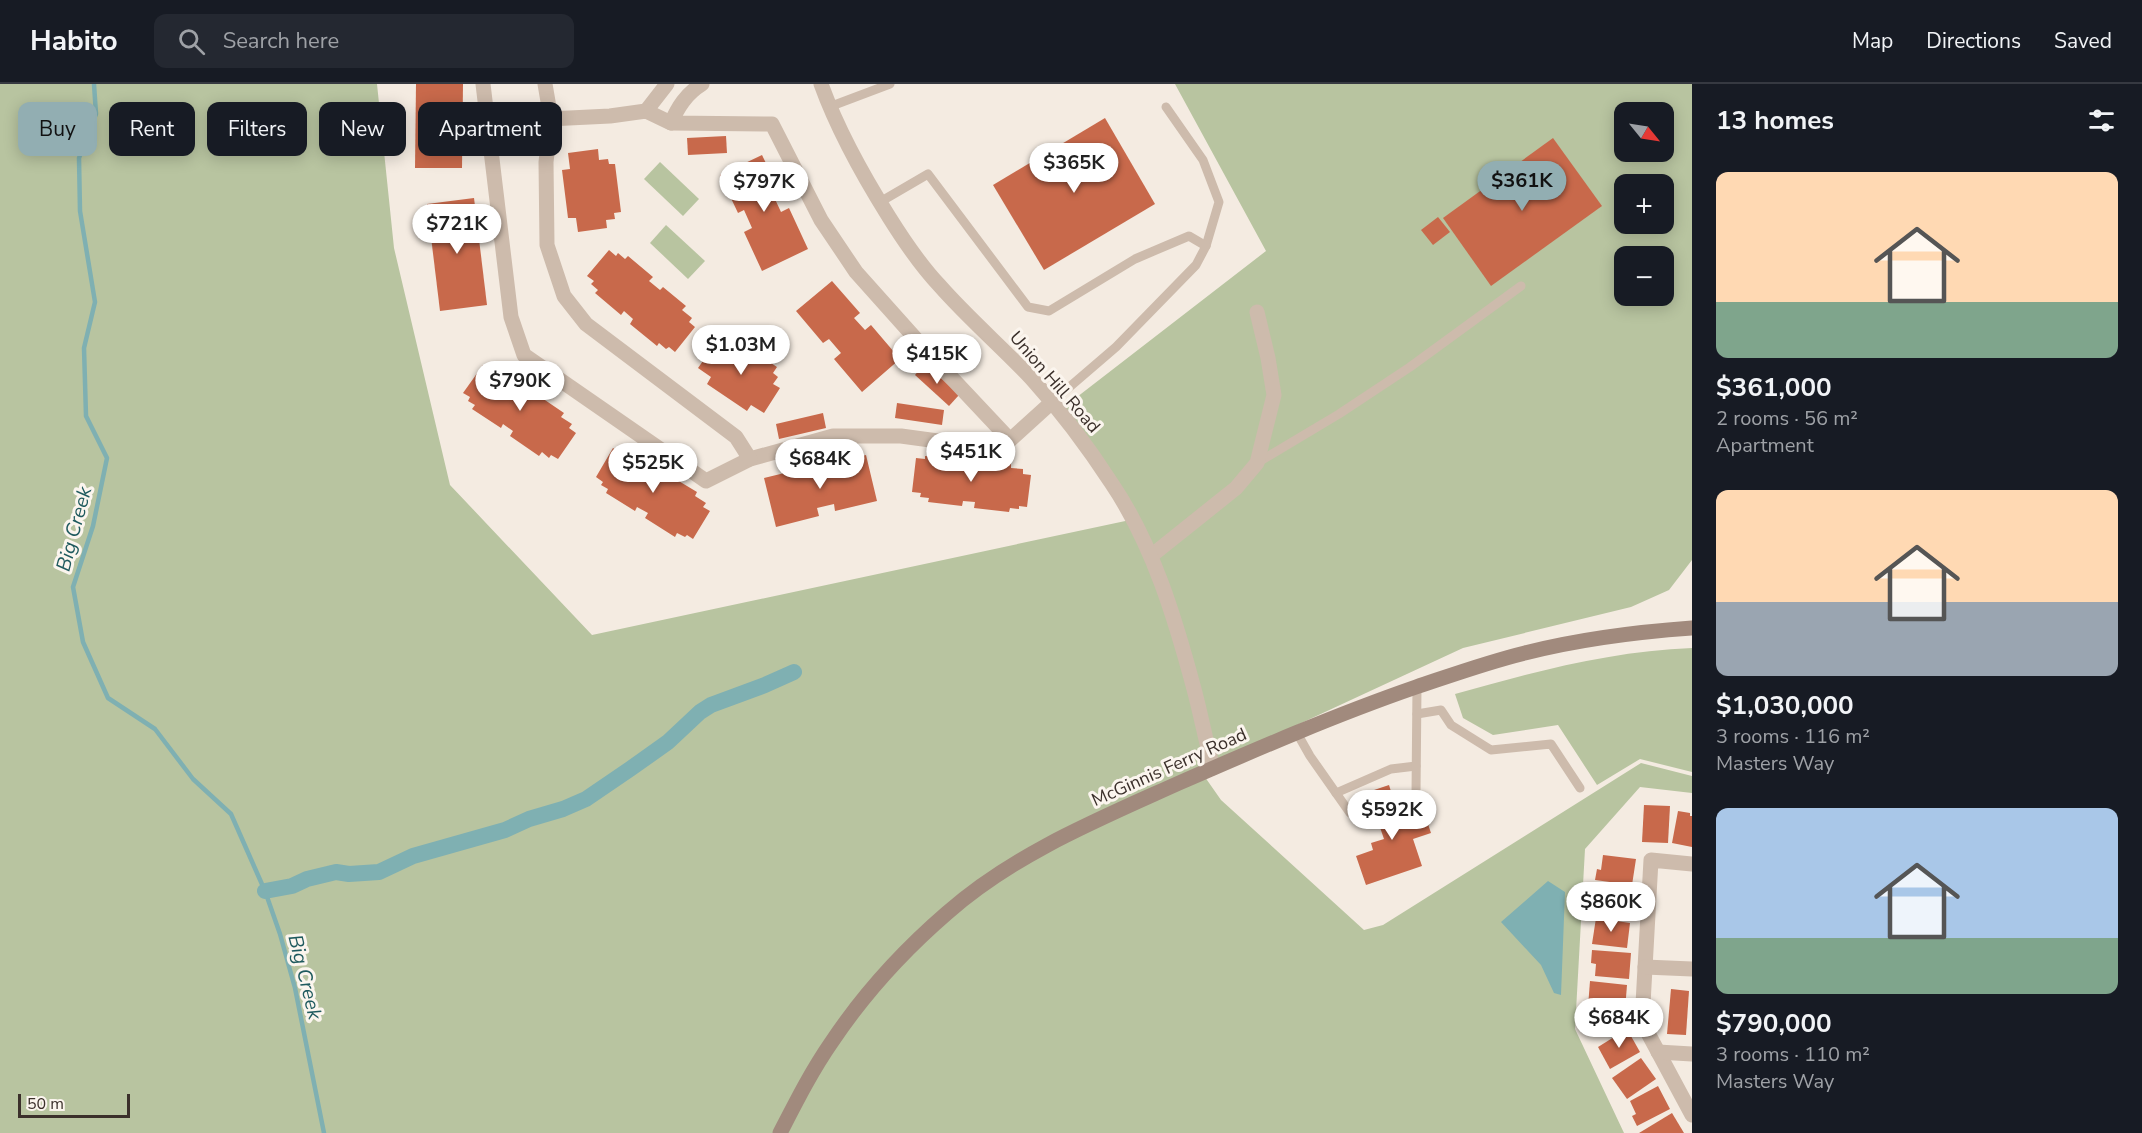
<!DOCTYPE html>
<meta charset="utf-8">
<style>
:root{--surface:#171b24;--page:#242831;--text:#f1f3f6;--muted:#9ea1a6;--line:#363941;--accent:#92aeb2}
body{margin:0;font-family:"Nunito Sans",sans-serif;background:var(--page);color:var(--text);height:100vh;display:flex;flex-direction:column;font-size:22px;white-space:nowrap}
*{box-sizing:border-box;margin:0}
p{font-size:20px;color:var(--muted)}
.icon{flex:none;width:33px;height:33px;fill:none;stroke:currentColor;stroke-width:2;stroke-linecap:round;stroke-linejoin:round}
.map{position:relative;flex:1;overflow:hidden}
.panel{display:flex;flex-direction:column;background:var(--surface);width:450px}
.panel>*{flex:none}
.banner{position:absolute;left:18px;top:18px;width:570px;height:54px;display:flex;gap:12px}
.needle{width:39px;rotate:120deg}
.buttons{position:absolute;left:1614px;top:18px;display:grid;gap:12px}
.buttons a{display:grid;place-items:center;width:60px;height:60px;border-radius:12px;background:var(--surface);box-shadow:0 3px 15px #0003;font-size:30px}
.scale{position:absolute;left:18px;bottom:15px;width:112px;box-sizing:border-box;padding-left:6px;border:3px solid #3b302b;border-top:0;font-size:16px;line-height:21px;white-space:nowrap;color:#3b302b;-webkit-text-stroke:4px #fbf5ee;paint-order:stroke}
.price{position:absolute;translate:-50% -51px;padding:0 14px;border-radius:21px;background:#fff;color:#222;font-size:20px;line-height:39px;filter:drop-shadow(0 2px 3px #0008)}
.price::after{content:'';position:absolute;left:50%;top:36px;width:18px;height:14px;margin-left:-9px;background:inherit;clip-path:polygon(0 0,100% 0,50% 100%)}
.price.selected{background:var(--accent);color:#111}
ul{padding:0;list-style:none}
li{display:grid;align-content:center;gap:12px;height:318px;padding:0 24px}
li span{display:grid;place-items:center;height:186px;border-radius:12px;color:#555}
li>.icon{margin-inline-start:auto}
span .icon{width:108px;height:108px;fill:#fffc;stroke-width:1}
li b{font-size:26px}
h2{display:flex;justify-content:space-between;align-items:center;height:72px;padding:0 24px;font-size:26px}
.tag{padding:0 21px;border-radius:12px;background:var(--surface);box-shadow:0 3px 15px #0003;font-size:21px;line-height:54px}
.tag.selected{background:var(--accent);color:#111}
header{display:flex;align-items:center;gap:36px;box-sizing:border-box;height:84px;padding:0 30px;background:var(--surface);border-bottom:2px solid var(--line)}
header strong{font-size:28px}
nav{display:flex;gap:33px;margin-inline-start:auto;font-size:21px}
.search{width:420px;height:54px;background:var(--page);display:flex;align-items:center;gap:15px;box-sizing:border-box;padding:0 21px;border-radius:12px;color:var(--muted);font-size:22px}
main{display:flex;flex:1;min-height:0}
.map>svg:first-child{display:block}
.green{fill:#b8c4a0;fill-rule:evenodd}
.water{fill:#7fb0b2}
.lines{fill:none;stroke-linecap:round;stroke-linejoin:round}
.stream{stroke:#7fb0b2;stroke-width:4.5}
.canal{stroke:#7fb0b2;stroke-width:16}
.building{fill:#c8694b}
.service{stroke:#cdbbac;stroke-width:9}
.minor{stroke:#cdbbac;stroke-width:15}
.tertiary{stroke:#cdbbac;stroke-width:15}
.secondary{stroke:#a18a7d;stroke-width:15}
.labels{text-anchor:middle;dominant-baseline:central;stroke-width:6;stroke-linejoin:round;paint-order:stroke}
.street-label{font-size:18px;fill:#3b302b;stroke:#fbf5ee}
.water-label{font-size:20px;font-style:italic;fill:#1f5a5e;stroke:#fbf5ee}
</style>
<header>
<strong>Habito</strong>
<div class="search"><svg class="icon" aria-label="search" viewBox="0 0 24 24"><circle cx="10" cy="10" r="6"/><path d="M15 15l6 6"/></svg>Search here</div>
<nav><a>Map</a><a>Directions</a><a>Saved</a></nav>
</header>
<main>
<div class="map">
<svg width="1692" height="1049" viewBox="0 0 1692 1049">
<rect width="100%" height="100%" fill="#f4ebe1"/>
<g class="green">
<path d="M0,0h377l17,164 56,237 142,150 538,-115 -75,-106 211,-163 -91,-167h517v476l-23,30 -38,17 -168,41 -263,122 21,30 143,130 19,-5 258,-162 51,13v17l-52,-6 -55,62 -10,180 49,104h-1624zM1624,28h40v40h-40zM1624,100h40v40h-40zM1624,172h40v40h-40z"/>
<path d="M660,78l39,37 -16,17 -39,-37z"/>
<path d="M666,141l39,36 -17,18 -38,-36z"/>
<path d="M1692,564v124l-52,-13 -43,26 -39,-60 -65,10 -30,-17 -8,-24c78,-22 156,-43 237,-46z"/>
</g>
<path class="water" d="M1548,797l17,11 -4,103 -7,-2 -13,-28 -40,-43z"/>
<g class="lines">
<path class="stream" d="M94,0l2,30 -17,44 1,53 15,91 -11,46 2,68 21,42 -14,68 -20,61 10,55 25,56 47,31 38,50 38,35 34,77 15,43 15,54 29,145"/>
<path class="canal" d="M265,807l27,-5 15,-7 29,-7 13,2 30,-2 34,-16 92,-26 24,-11 34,-10 23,-10 44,-30 38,-27 32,-30 11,-7 54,-20 29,-13"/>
</g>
<g class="building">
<path d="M416,0h47l-1,84h-47z"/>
<path d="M1105,34l50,86 -111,66 -51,-85z"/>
<path d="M726,52l1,17 -39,2 -1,-17z"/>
<path d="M1553,54l49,68 -111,80 -48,-68z"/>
<path d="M598,65l1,11 9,-1 1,5h6l6,48 -7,1 1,6 -9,1 1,8 -29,4 -2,-14h-8l-6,-48 8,-1 -2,-16z"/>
<path d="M762,71l19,39 -7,3 7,15 8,-4 19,41 -46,22 -18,-39 8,-4 -8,-18 -6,3 -18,-38z"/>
<path d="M474,114l13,107 -47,6 -13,-107z"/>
<path d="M1438,133l12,15 -17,13 -12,-15z"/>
<path d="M609,166l7,6 2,-3 7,6 3,-3 25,21 -4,4 11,9 3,-3 23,19 -4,4 10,8 -3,4 6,5 -20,25 -6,-5 -3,2 -7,-6 -2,3 -27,-22 3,-5 -9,-8 -3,4 -26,-22 3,-3 -7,-6 3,-3 -7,-5z"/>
<path d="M832,197l28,32 -6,5 11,12 6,-5 29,34 -38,33 -28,-33 7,-6 -12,-14 -6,4 -27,-32z"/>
<path d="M736,256l41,27 -4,6 5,4 -5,7 7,4 -16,25 -13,-8 -4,6 -40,-27 4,-7 -13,-9 17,-24 8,5 5,-7 5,3z"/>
<path d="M925,279l34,32 -10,11 -34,-31z"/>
<path d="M483,281l7,5 2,-3 7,5 2,-3 27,19 -3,4 12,8 2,-4 25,17 -3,4 11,7 -3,4 7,5 -18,26 -7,-4 -2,3 -7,-6 -3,4 -29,-20 3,-5 -10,-7 -2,4 -29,-19 3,-4 -7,-4 2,-4 -7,-4z"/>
<path d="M897,319l47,7 -2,15 -47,-7z"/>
<path d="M823,329l3,15 -47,11 -3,-15z"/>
<path d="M613,364l8,5 2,-3 7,5 2,-3 28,17 -3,4 12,8 3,-4 25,15 -2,4 11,7 -3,4 7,4 -17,28 -6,-4 -2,2 -8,-4 -2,4 -30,-19 3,-5 -11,-6 -2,4 -29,-18 2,-4 -7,-4 2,-3 -7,-5z"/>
<path d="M935,369l33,4 -1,5 14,2 1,-5 29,4v5l12,1v5l8,1 -4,32 -8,-1v3l-9,-1 -1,4 -35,-4 1,-6 -12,-1 -1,5 -34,-4 1,-4 -9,-1 1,-4 -9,-1 4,-34 9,1v-3l9,1z"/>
<path d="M866,371l11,46 -42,10 -1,-7 -17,4 2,8 -43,11 -12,-49 41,-10 3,9 18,-5 -1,-7z"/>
<path d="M1389,701l5,16 5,-2 8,22 18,-6 6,18 -18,6 9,27 -56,19 -10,-29 17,-6 -2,-7 13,-4 -11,-32 6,-1 -5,-16z"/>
<path d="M1644,721l26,1 -2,37 -26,-1z"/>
<path d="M1678,727l12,2v3h2v31l-20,-4z"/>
<path d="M1603,771l33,4 -4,26 -37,-5 2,-11 4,1z"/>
<path d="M1596,804l38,3 -2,25 -33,-2 1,-12 -5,-1z"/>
<path d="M1596,834l34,5 -3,25 -35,-4z"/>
<path d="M1592,866l39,3 -2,26 -34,-3 1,-12 -5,-1z"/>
<path d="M1590,897l37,4 -2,25 -37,-3z"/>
<path d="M1671,905l18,2 -3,44 -19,-1z"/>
<path d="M1627,945l13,23 -30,17 -12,-22z"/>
<path d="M1641,974l15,21 -29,20 -15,-21z"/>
<path d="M1658,1002l12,23 -33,17 -5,-10 4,-2 -6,-13z"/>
<path d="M1672,1029l12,20h-45z"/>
</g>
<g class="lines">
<g class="service">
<path d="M829,23l61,-23"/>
<path d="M1166,23l37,53 16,42 -13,44"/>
<path d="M880,118l48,-28 100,133 21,4 86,-52 54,-23 17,10 -10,19 -80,82 -64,55"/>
<path d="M1257,379l82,-49 71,-47 111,-81"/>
<path d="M1417,630l24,-4 10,15 40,25 60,-6 29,44"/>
<path d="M1297,649l13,23 40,57"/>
<path d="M1336,709l55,-24 25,-3"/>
<path d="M1416,710l1,-107"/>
</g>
<g class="minor">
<path d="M483,0l28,233 13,38 182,126 44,-22 83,-23h68l66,9 43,-5 42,-38"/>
<path d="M545,0l6,35 -5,43 1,83 17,51 22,28 150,113 14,22"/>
<path d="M646,27l21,-27"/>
<path d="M487,38l123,-6 36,-5 25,12 101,1 49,96 35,52 76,85 78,83"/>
<path d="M671,39c7,-16 15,-29 31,-39"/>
<path d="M1151,472l85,-68 21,-25 17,-68 -6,-37 -11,-46"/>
<path d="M1692,780l-41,-4 -9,162 50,93"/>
<path d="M1645,883l47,2"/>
<path d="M1658,968l34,2"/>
</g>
<path class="tertiary" d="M821,0c17,47 41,90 68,133 15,24 31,48 51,69 29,33 62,61 92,93 29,32 56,68 80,105 41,61 63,134 82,205 7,26 12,53 19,79"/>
<path class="secondary" d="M780,1049c16,-31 31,-61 51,-90 32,-48 72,-92 116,-130 67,-59 150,-93 232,-130 78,-34 156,-68 237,-96 36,-12 72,-25 109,-34 55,-14 111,-21 167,-25"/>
</g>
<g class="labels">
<g class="street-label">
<text transform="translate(1055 298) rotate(49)">Union Hill Road</text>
<text transform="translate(1169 683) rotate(-24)">McGinnis Ferry Road</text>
</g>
<g class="water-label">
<text transform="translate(74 445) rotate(-75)">Big Creek</text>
<text transform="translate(305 893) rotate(76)">Big Creek</text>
</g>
</g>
</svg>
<div class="buttons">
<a><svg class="needle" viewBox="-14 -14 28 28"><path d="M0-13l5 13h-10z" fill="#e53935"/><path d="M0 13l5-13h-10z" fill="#9ea1a6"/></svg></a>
<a>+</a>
<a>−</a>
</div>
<div class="scale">50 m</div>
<b class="price" style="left:1074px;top:110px">$365K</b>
<b class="price selected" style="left:1522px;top:128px">$361K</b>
<b class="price" style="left:764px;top:129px">$797K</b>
<b class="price" style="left:457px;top:171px">$721K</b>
<b class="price" style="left:741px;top:292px">$1.03M</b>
<b class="price" style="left:937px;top:301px">$415K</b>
<b class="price" style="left:520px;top:328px">$790K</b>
<b class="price" style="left:971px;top:399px">$451K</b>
<b class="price" style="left:820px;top:406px">$684K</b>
<b class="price" style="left:653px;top:410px">$525K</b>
<b class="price" style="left:1392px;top:757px">$592K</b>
<b class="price" style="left:1611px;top:849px">$860K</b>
<b class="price" style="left:1619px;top:965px">$684K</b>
<div class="banner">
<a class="tag selected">Buy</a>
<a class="tag">Rent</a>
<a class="tag">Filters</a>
<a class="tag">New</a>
<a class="tag">Apartment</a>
</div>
</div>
<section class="panel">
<h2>13 homes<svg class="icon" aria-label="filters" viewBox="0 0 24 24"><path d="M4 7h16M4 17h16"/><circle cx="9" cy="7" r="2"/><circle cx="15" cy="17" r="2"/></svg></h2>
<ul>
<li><span style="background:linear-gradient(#ffd9b3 70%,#7fa58c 0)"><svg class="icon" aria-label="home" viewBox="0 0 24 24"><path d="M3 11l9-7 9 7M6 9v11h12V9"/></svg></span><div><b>$361,000</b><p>2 rooms · 56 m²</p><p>Apartment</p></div></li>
<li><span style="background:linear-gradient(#ffd9b3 60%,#9aa5b1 0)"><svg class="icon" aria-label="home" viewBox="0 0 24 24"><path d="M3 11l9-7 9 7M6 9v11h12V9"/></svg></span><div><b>$1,030,000</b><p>3 rooms · 116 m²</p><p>Masters Way</p></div></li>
<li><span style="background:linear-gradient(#a9c7e8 70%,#7fa58c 0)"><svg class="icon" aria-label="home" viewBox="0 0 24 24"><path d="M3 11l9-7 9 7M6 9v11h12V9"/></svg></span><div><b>$790,000</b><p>3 rooms · 110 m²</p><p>Masters Way</p></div></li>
</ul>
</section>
</main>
